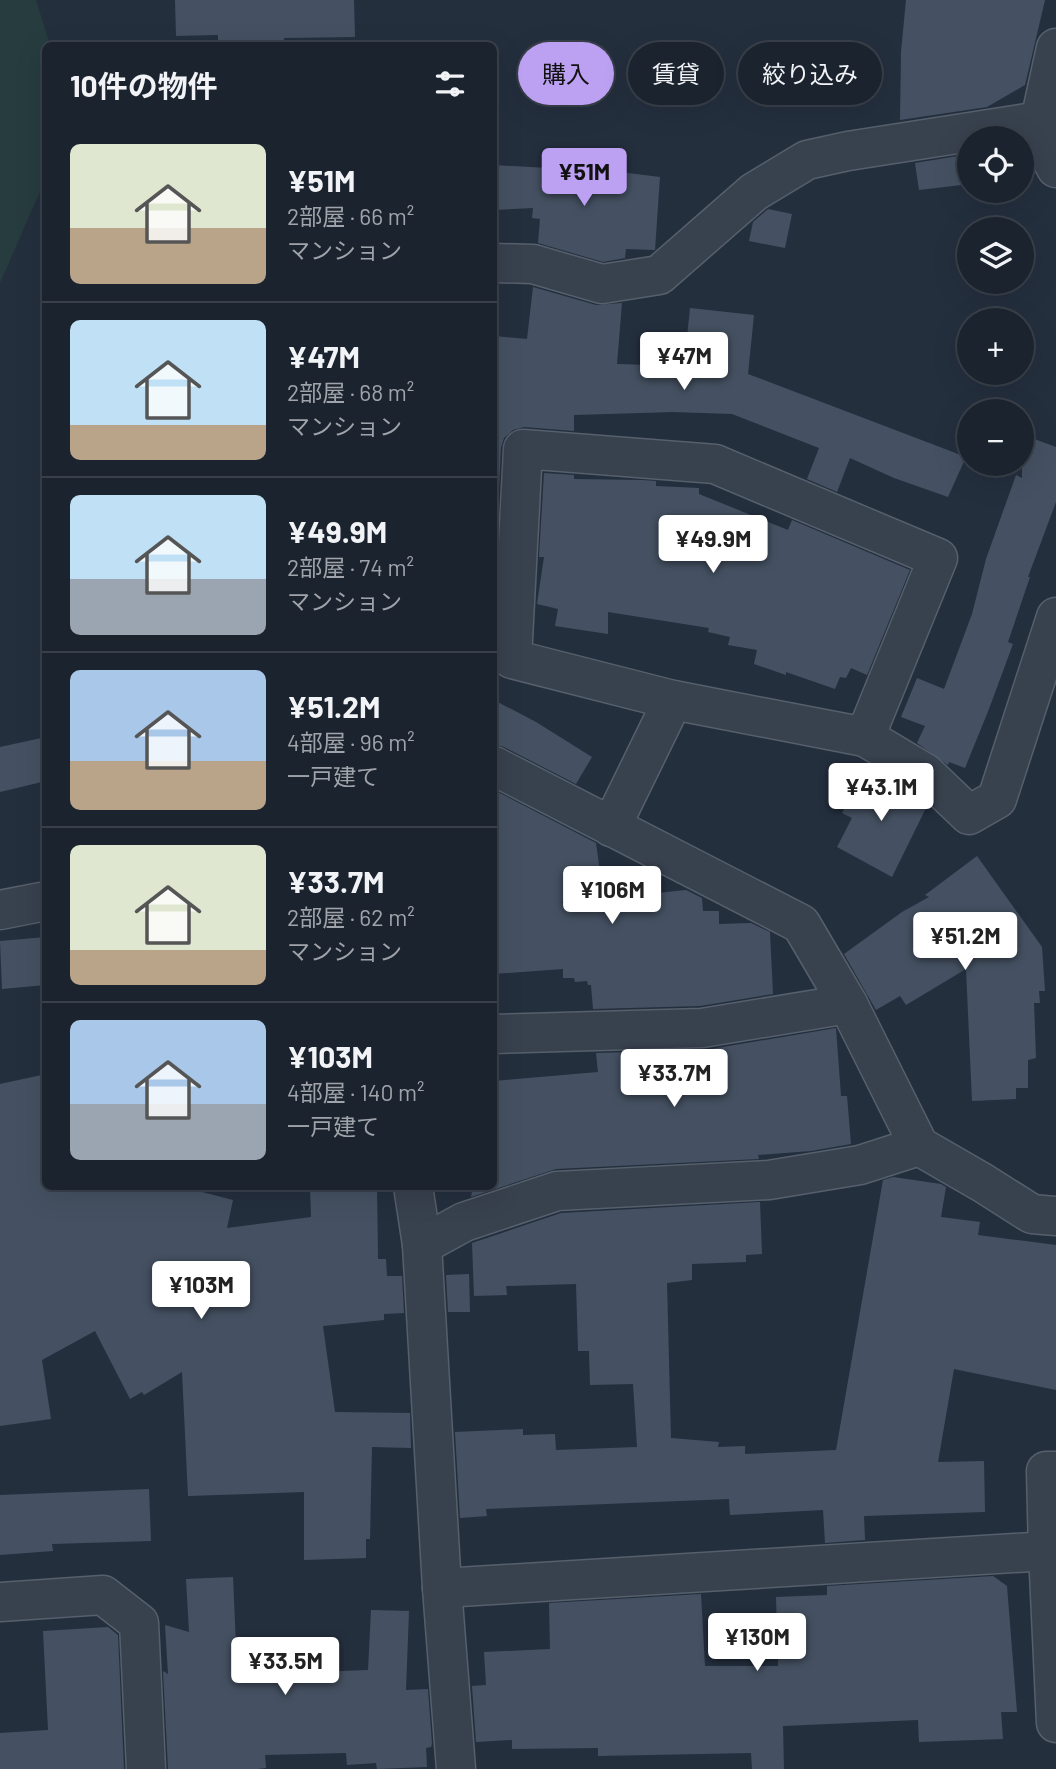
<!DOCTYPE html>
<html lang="ja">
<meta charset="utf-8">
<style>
:root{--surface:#1b232e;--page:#282f3a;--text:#f1f3f6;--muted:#a0a4aa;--line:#39404a;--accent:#bca0f2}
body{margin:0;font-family:Barlow,"Noto Sans JP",sans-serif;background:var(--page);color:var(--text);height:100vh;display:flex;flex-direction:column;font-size:26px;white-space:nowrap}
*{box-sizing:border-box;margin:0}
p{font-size:23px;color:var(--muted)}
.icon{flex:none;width:38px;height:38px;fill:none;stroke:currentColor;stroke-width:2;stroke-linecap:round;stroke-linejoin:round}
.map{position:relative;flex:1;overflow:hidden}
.sheet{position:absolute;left:42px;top:42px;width:455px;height:1148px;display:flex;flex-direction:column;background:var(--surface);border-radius:10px;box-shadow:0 7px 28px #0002,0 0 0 2px var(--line)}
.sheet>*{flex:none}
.guide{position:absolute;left:518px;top:42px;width:432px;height:63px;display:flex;gap:14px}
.tools{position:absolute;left:957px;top:126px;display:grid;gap:14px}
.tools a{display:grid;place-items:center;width:77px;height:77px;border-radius:50%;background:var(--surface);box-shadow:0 7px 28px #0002,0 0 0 2px var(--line);font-size:35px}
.price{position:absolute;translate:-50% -60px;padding:0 16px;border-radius:7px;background:#fff;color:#222;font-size:23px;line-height:46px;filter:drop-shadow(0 2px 4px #0008)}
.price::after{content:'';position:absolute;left:50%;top:42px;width:21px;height:16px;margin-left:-10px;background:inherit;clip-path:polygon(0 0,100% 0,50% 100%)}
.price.current{background:var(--accent);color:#111}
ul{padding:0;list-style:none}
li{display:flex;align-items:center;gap:21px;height:175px;padding:0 28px}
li+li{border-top:2px solid var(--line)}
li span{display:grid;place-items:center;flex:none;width:196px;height:140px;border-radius:10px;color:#555}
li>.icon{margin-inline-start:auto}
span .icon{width:84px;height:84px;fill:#fffc;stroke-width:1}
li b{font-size:30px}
h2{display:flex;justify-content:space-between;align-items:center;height:84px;padding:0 28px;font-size:30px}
.pill{padding:0 24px;border-radius:32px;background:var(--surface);box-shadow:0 7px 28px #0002,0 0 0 2px var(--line);font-size:24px;line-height:63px}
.pill.current{background:var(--accent);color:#111}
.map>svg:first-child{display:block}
.green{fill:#263c3f}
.building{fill:#455162}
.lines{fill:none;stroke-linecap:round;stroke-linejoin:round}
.minor-casing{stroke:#565f6c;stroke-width:41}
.minor{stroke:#38414e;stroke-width:38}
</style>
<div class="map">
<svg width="1056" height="1769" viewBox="0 0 1056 1769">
<rect width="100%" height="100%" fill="#242f3e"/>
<path class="green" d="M0,0h36l14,45 -4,1 -1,134 -45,103z"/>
<g class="building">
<path d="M175,0h179l1,37 -71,1 1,8h-67v-11l-42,1z"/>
<path d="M906,0h139l-20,85 -38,22 -87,13 1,-68z"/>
<path d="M970,154v30l-51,6 -4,-27z"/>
<path d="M494,165l126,7 40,5 -5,73 -29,-1 -1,9 -22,4 -65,-19 2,-24 -8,-1 1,-10 -39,2z"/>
<path d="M768,209l24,5 -7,34 -36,-7 4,-19z"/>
<path d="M533,287l63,18 26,-2 -5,61 67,2 6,-58 64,7 -6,59 218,83 -18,40 -54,-19 -44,-20 -13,34 -30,-13 12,-31 -87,-34 -59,-2 -99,3v16l-50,-4 -11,3 -9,8 -3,10 -5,101h-2v-213l33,3z"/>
<path d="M1029,437l27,10v55l-28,75h2l-22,65 5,2 -24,65 -24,59 -16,-6 -1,3 -31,-22 8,-17 -24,-9 16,-39 27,11 28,-75 14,-55 30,-84 6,3v-21z"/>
<path d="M544,473l30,2v4l68,1 14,1v5l43,2v6l89,36 4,-10 118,50 -43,105 -16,-7 -5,10 -6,-1 -5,12 -49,-17v3l-32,-11 3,-14 -29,-5 2,-8 -22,-5 1,-4 -101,-16v22l-53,-8 3,-17 -21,-5 7,-47h-5z"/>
<path d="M494,700l42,22 56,35 -16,27 -72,-37 -10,-3z"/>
<path d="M46,737v44l-46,11v-45z"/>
<path d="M863,772l34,17 3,-6 12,8 15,15 -35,71 -55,-30 15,-29 -10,-5z"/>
<path d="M494,790l102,53 5,36 -40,24 125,-13 16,8 1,13h16v13l32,-1 19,9 3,62 -73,12 -107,3 -2,-24h-3l-1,-4 -12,1 -1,-4h-11v-9l-69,5z"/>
<path d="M977,856l65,91 3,44h-6l1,12h-6l2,55 -8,2v28h-12v11l-44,2 -6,-132 -60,36 -6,-9 -24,14 -32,-56 58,-42 27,-15 -4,-2z"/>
<path d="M46,937v48l-44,4 -2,-48z"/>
<path d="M836,1028l5,68h6l4,48 -40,7 -53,4 1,4 -203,10 -85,28 2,-11h21v-105l104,-9 -2,-19 109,-3z"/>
<path d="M46,1074v112h133l54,14 -6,28 84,-11 -1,-31h67l1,73h8l1,17h15l2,37 -20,1v6l-61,6 12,86 75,1 1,35 -39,-1 -2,92h-4v19l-62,2v-68l-116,4 -6,-124 -38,23 -2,-3 -12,7 -35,-68 -53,29 9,59 -51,7v-342z"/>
<path d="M893,1177l48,7 5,3 -5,30 39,5 -2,13 78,10v145l-102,-21 -16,93 46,-1 1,51 -121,4 1,24 -40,3 -2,-33 -93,5 -1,-16 -243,10 1,7 -27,2 -5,-86 68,-3v6l32,-1 1,16 81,-3 -4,-63 -43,1 -1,-34h-11l-2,-67 -70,2 1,9 -33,1 -2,-53 89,-30 199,-11 2,52 -16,1v7l-54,2v16l-25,3 4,155 48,4 -1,5 27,-1v8l91,-4 47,-270z"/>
<path d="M469,1274l1,38h-22l-2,-37z"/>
<path d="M149,1489l2,52 -99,3 1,7 -53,4v-60z"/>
<path d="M993,1576l14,10 10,126h-16l2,27 -84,3 -1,-22 -135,6 1,43h-32l-1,-16 -153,3v-8l-86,1v-9l-36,2 -4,-56 14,-1 -2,-33 66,-3 -1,-46 152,-9 4,72h73l-2,-69 51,-2v-9z"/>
<path d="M233,1577l3,70 50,15 1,11 81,-3 3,-60 38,1 -3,79 22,-1 4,55 -1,3 -5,1 1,19 -50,2 -1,-6 -29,2 -1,-12 -81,2 1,13 -9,1h-89l-5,-98 5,3 -3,-49 24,7 -3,-53z"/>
<path d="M108,1627l10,8 6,134h-124v-36l48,-3 -5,-99z"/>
</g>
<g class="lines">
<g class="minor-casing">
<g id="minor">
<path d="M1056,48l-16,73 6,28 10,19"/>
<path d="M494,263l39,1 69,20 57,-9 95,-83 53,-32 41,-9 192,-30 16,-1"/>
<path d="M523,449l192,15 223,94 -73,179 -192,-37 -161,-41z"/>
<path d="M865,737l60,36 44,42 28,-16 59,-182"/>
<path d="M494,766l307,158 47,80 71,142 64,37 49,31 24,2"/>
<path d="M611,827l62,-127"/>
<path d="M0,910l46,-9"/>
<path d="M494,1034l208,-6 146,-24"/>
<path d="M413,1186l9,59 20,343 14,181"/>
<path d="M422,1245l42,-23 93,-31 212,-11 91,-15 59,-19"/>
<path d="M1048,1551l-2,-80h10"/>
<path d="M442,1588l606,-37 8,172"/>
<path d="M0,1602l103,-7 36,28 7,146"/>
</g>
</g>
<use href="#minor" class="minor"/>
</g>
</svg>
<div class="tools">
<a><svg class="icon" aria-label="locate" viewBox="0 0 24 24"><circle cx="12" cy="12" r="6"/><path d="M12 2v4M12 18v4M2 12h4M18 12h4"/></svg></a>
<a><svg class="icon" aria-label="layers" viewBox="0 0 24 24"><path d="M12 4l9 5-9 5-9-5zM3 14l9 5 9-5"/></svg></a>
<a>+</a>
<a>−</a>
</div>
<b class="price current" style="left:584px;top:208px">¥51M</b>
<b class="price" style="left:684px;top:392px">¥47M</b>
<b class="price" style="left:713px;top:575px">¥49.9M</b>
<b class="price" style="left:881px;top:823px">¥43.1M</b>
<b class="price" style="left:612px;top:926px">¥106M</b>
<b class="price" style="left:965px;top:972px">¥51.2M</b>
<b class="price" style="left:674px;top:1109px">¥33.7M</b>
<b class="price" style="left:201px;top:1321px">¥103M</b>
<b class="price" style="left:757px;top:1673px">¥130M</b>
<b class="price" style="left:285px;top:1697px">¥33.5M</b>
<div class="guide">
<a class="pill current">購入</a>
<a class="pill">賃貸</a>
<a class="pill">絞り込み</a>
</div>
<section class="sheet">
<h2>10件の物件<svg class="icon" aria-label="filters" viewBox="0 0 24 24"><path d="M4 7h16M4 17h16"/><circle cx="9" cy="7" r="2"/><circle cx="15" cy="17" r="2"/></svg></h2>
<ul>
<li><span style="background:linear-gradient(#dfe7d0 60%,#b9a48a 0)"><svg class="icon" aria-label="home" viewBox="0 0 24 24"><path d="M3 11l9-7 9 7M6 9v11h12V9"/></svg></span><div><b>¥51M</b><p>2部屋 · 66 m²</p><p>マンション</p></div></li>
<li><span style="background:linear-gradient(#bfe0f5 75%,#b9a48a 0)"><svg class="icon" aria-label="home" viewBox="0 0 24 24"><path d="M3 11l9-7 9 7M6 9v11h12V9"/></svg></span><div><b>¥47M</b><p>2部屋 · 68 m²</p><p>マンション</p></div></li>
<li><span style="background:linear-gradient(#bfe0f5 60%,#9aa5b1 0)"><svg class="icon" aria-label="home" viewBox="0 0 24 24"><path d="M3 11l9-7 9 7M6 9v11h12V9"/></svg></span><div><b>¥49.9M</b><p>2部屋 · 74 m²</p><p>マンション</p></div></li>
<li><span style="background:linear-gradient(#a9c7e8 65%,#b9a48a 0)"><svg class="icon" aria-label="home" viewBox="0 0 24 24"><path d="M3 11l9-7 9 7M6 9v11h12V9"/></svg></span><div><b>¥51.2M</b><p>4部屋 · 96 m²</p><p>一戸建て</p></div></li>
<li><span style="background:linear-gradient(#dfe7d0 75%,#b9a48a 0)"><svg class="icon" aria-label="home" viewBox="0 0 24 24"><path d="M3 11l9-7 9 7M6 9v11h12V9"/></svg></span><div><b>¥33.7M</b><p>2部屋 · 62 m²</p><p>マンション</p></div></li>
<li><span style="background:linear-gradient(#a9c7e8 60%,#9aa5b1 0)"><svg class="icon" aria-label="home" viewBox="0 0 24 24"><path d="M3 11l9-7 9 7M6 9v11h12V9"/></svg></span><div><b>¥103M</b><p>4部屋 · 140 m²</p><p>一戸建て</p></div></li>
</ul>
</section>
</div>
